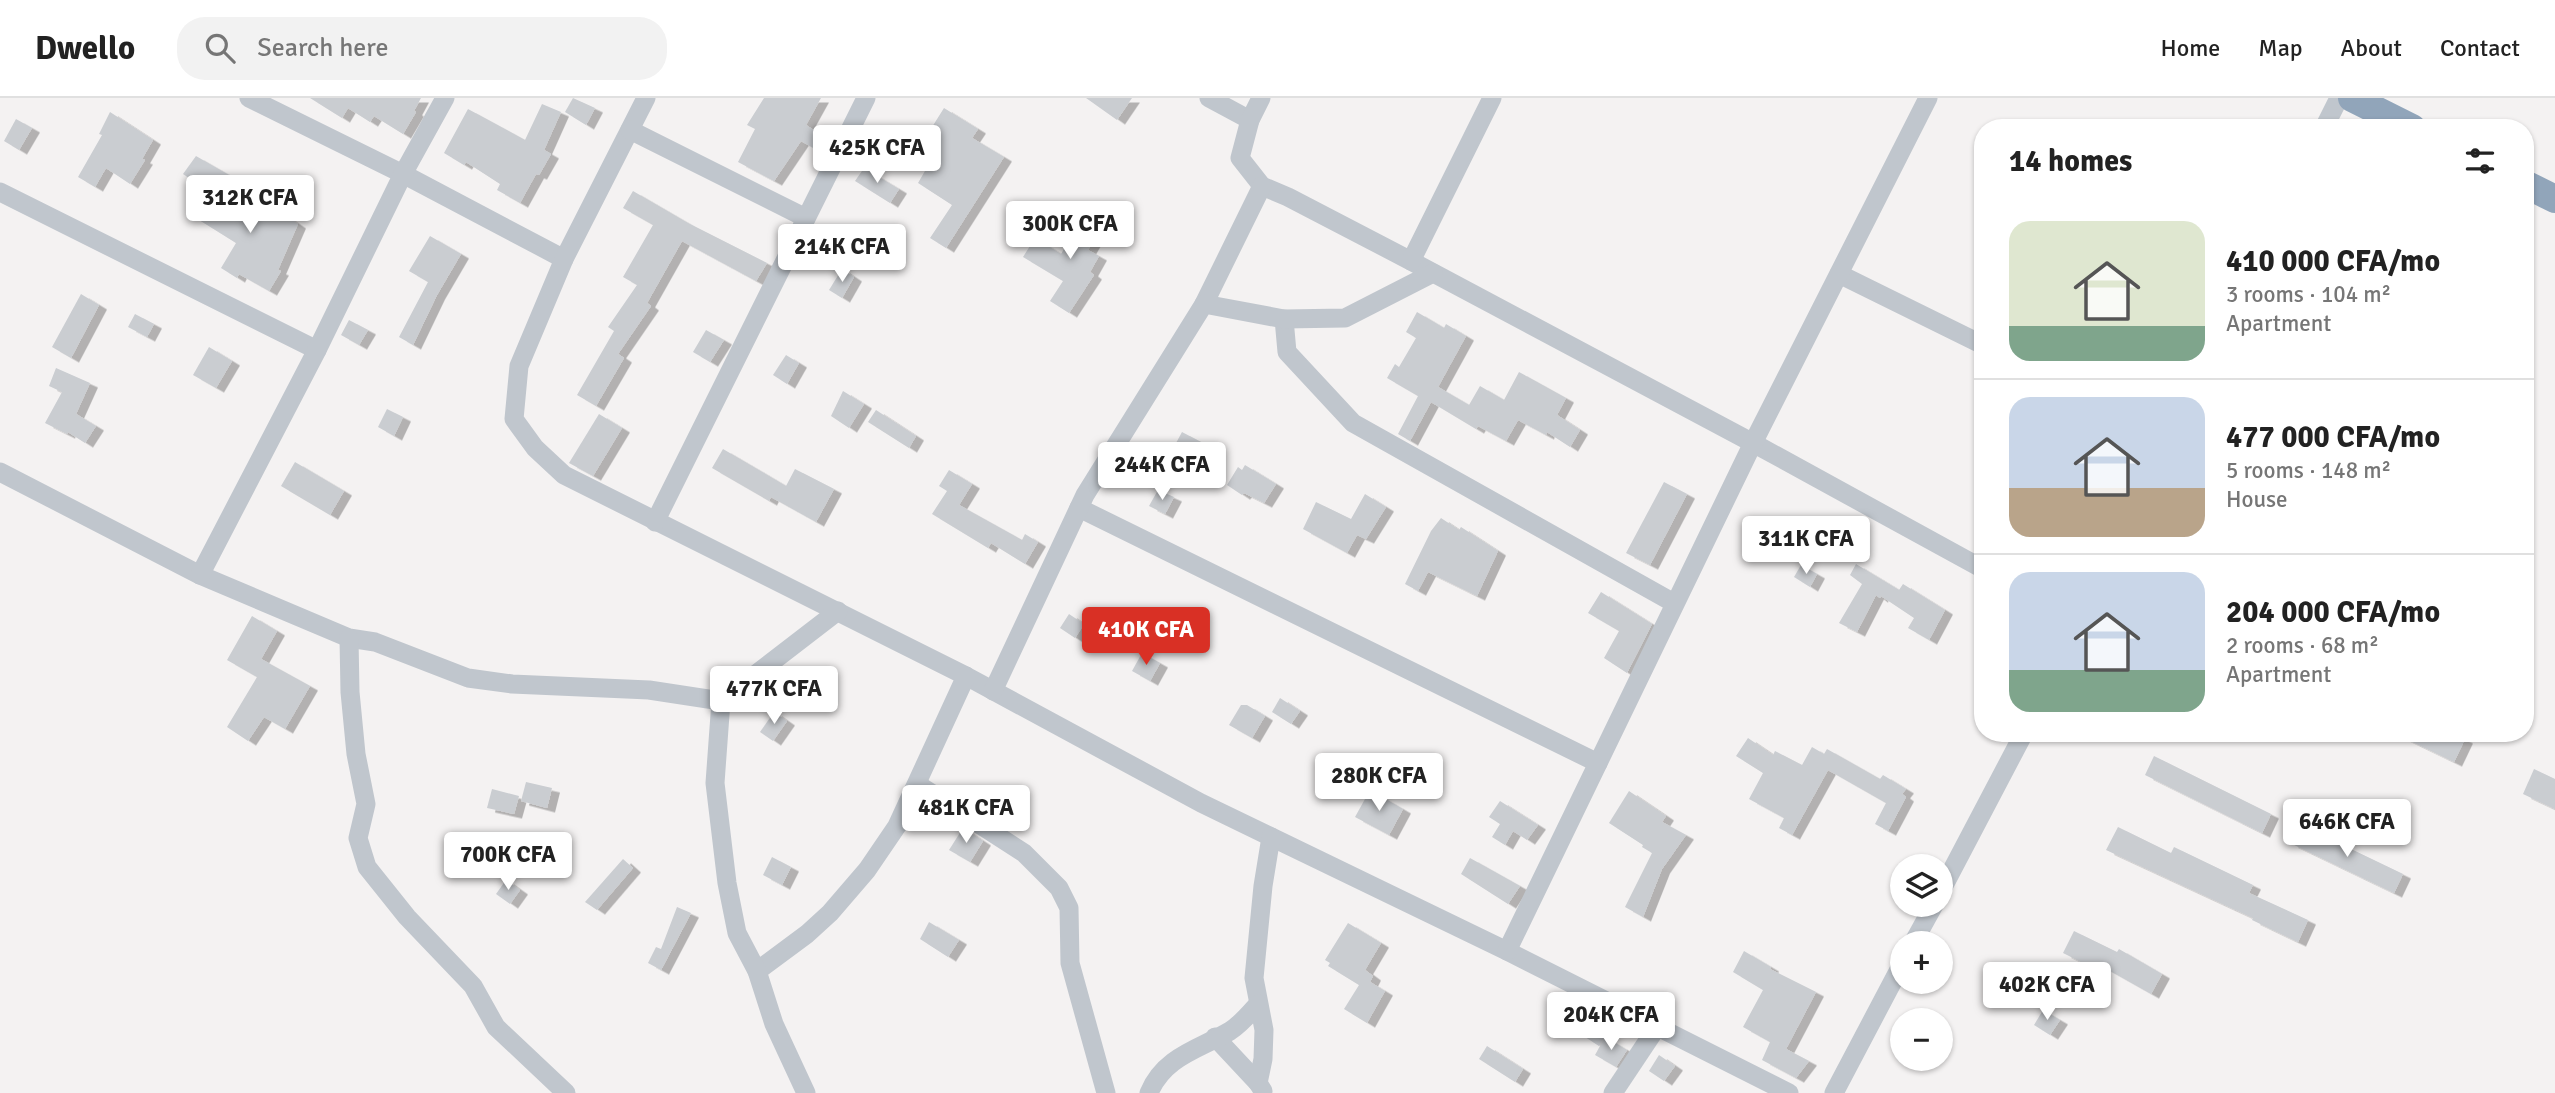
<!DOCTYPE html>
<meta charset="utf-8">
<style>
:root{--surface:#fff;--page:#f2f2f2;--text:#222;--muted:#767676;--line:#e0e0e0;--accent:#d93025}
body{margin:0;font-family:Signika,sans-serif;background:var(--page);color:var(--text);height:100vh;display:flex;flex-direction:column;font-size:26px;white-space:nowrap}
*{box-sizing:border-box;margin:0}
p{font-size:23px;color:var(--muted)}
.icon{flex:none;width:38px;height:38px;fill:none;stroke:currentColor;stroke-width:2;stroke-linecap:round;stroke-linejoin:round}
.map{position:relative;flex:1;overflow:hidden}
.panel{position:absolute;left:1974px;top:21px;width:560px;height:623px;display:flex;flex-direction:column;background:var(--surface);border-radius:28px;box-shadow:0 2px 5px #0004}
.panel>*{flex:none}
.buttons{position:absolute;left:1890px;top:756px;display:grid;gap:14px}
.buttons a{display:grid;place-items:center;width:63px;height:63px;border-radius:50%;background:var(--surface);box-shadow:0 2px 5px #0004;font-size:35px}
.price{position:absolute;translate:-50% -60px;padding:0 16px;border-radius:7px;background:#fff;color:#222;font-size:23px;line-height:46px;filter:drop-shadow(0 2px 4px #0008)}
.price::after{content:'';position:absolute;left:50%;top:42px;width:21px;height:16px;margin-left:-10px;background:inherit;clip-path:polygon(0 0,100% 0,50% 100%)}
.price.active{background:var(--accent);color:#fff}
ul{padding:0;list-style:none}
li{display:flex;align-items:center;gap:21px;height:175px;padding:0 35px}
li+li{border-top:2px solid var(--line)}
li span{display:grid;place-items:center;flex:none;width:196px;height:140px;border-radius:21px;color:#555}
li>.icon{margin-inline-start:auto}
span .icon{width:84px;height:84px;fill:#fffc;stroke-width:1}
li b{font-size:30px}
h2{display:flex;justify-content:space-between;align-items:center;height:84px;padding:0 35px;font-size:30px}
header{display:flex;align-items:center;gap:42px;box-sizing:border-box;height:98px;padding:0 35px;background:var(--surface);border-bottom:2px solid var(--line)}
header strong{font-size:33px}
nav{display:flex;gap:38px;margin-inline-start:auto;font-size:24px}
.search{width:490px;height:63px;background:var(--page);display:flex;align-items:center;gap:18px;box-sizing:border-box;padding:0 24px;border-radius:28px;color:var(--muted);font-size:26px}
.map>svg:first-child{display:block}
.building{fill:#cacdd1;filter:url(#shadow)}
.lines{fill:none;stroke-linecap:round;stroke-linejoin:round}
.minor{stroke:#c0c6cd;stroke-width:19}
.highway{stroke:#91a5ba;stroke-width:28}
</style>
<header>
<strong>Dwello</strong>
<div class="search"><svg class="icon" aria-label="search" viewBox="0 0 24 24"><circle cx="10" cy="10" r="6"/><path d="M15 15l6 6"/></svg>Search here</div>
<nav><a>Home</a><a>Map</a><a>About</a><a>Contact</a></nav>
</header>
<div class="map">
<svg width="2555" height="995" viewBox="0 0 2555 995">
<defs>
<filter id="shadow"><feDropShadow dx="8" dy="4.5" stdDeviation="0" flood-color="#0004"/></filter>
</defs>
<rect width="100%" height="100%" fill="#f4f2f2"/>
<g class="building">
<path d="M310,0h111l-7,13 2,1 -13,22 -29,-18 -4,6 -22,-14 -6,10z"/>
<path d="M573,0l22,10 -9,17 -21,-13z"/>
<path d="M764,0h57l-15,27 20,13 -7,13 -18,-10 -27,40 -36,-19 17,-33 -8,-4z"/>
<path d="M1086,0h46l-15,22z"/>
<path d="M542,6l19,8 -17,38 7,4 -12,21 -3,-1 -16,29 -23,-13 3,-6 -34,-22 -2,3 -20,-12 24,-44 57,31z"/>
<path d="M944,10l34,21 -6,9 32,19 -58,91 -16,-10 22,-33 -34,-22 18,-31 -14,-9z"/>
<path d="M110,14l43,28 -11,19 3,1 -15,24 -24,-16 -11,19 -17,-10 24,-42 -3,-1z"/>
<path d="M16,21l16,9 -13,22 -15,-9z"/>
<path d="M196,58l33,19 -14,21 -32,-22z"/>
<path d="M864,70l35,21 -9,14 -35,-22z"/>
<path d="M265,86l17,11 -8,11 1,2 23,16 -20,46 3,1 -12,20 -30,-17 -2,4 -16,-10 15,-25 -48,-30 15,-22 46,24z"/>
<path d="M633,93l55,32 79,40 -11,18 -74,-40 -35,62 4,3 -33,48 6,4 -28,48 -19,-11 37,-64 -6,-4 29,-42 -14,-8 30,-52 -30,-17z"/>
<path d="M1088,110l18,11 -18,31 11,6 -9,16 4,3 -25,38 -19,-12 13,-20 -40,-24 12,-19 26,16z"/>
<path d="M430,138l31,18 -24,41 -24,50 -14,-8 29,-55 -19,-11z"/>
<path d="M842,171l12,8 -12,21 -13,-8z"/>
<path d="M81,196l18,11 -28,53 -19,-11z"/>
<path d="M1417,214l27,16 2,-4 20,12 -28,51 31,18 11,-19 24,14 15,-28 47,26 -9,17 23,15 -10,17 -23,-15 -1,3 -28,-15 -12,21 -28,-15 -2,3 -45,-27 -21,39 -12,-7 20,-38 -31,-18 8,-14 4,3 17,-29 -10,-6z"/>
<path d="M135,216l19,10 -7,13 -19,-10z"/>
<path d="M349,222l19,10 -9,15 -18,-10z"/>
<path d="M706,232l18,10 -14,22 -17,-10z"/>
<path d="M209,249l23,14 -16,27 -23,-13z"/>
<path d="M786,257l13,8 -12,21 -14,-9z"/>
<path d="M56,270l34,15 -14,31 20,12 -11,17 -17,-11 -1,2 -22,-11 17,-31 -13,-6z"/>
<path d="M843,293l21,13 -15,24 -18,-12z"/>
<path d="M387,311l16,8 -9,19 -16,-9z"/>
<path d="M876,312l40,26 -7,12 -41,-26z"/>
<path d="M599,316l23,14 -29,48 -24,-13z"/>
<path d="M1182,334l19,10 -14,25 -18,-11z"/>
<path d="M723,351l63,37 9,-17 39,20 -18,33 -45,-25 -2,4 -57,-33z"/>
<path d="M295,364l49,29 -14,24 -49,-29z"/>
<path d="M1245,367l31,19 -12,19 -20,-10 -2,2 -15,-10 11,-18 4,3z"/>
<path d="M949,372l23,14 -13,21 63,35 3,-6 13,8 -13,22 -34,-21 -3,5 -56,-34 15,-23 -8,-5z"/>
<path d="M1664,384l23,12 -37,71 -24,-12z"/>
<path d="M1158,392l16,7 -9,17 -16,-8z"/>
<path d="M1365,396l21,13 -20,32 -9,-4 -10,18 -44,-24 13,-27 35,17z"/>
<path d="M1441,420l18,12 2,-3 37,24 -21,45 -49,-24 -10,19 -13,-7 26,-53z"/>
<path d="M1856,466l43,26 4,-6 42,26 -16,30 -21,-12 6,-10 -33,-22 -1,2 -4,-3 -19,37 -18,-9 23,-39 -12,-9z"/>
<path d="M1801,467l16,9 -7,13 -16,-10z"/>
<path d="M1601,494l51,32 -25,49 -23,-15 15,-27 -31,-18z"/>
<path d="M1097,513l19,9 -15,23 -15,-8z"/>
<path d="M1069,516l15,10 -9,14 -15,-10z"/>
<path d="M252,518l25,15 -16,28 49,27 -25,43 -21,-12 -16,24 -21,-14 30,-50 -30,-17z"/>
<path d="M1142,555l18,10 -10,18 -18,-10z"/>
<path d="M1280,600l20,13 -9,13 -19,-12z"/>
<path d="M1241,607h6l18,11 -13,22 -23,-13z"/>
<path d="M774,614l13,9 -14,20 -13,-9z"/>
<path d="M2394,635h59l12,6 -11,23z"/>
<path d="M1748,640l25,17 2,-4 27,14 10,-18 12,7 3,-5 53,30 3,-4 23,14 -4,5 4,3 -18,34 -13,-7 11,-21 -58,-33 -36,65 -13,-7 5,-10 -35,-19 14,-26 -27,-17z"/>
<path d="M2154,658l117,58 -9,19 -117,-58z"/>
<path d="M1385,660l14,10 -14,23 -15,-10z"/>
<path d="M2534,671l21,10v30l-32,-15z"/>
<path d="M526,684l26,6 -5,20 -26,-7z"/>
<path d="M492,691l27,7 -5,18 -27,-6z"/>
<path d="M1370,692l33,19 -14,26 -34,-18z"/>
<path d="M1629,693l37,25 -4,6 24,13 -24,34 -19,48 -18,-10 27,-54 -10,-6 1,-2 -34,-22z"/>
<path d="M1500,703l38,24 -11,15 -14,-9 -8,14 -13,-8 8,-13 -11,-7z"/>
<path d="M2299,726l104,50 -9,19 -104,-50z"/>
<path d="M2118,729l53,26 3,-6 79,38 -4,8 59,27 -10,22 -46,-22 1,-2 -147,-68z"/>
<path d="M963,730l20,13 -13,21 -21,-12z"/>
<path d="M772,759l19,10 -9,18 -19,-10z"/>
<path d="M1470,760l50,28 -12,18 -47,-30z"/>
<path d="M623,761l10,9 -36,42 -12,-8z"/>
<path d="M506,782l14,10 -10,14 -14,-10z"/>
<path d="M677,809l14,6 -30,57 -13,-7 8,-16 5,2z"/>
<path d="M929,824l30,18 -11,17 -28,-18z"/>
<path d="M1348,825l33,20 -16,27 8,6 -3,6 15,9 -18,32 -23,-14 15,-24 -31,-19 2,-3 -5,-3z"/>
<path d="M2074,833l43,21 2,-3 43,25 -11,20 -55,-31 -3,5 -30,-15z"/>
<path d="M1744,853l27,16 -1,2 46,23 -30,57 23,12 -13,17 -34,-18 8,-18 -27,-15 20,-37 -30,-18z"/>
<path d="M2043,912l17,10 -10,15 -16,-10z"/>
<path d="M1596,923l13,9 -10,16 -14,-9z"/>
<path d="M1605,939l22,13 -11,17 -21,-12z"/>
<path d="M1487,948l36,23 -8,13 -36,-23z"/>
<path d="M1659,957l16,11 -11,15 -15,-10z"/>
</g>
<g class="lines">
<g class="minor">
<path d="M249,0l154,76 161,85"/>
<path d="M646,0l-82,161 -45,107 -5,53 21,29 29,27 402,201 235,127 306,148 282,142"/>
<path d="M1209,0l41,22"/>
<path d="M1261,0l-11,22 -10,38 22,28 26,11 123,64 342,182 230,126"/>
<path d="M2324,30l15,-30"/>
<path d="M630,32l176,88"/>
<path d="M0,94l317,158"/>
<path d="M1411,163l81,-163"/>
<path d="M1839,176l144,71"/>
<path d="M1204,206l58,-118"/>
<path d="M1284,221l3,33 66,71 321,180"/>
<path d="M0,374l200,103 149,63 26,4 93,36 44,6 137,6 72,11"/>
<path d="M1079,410l519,255"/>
<path d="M655,424l211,-424"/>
<path d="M200,477l117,-225 86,-176 42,-76"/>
<path d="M349,540l1,54 6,62 10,50 -8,34 9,29 40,50 66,69 23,41 70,66"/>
<path d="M993,593l92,-196 119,-191 80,15 61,-1 88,-45"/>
<path d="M917,686l107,69 35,35 10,20 1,55 36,130"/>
<path d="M1941,793l83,-158"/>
<path d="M1913,845l21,-38"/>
<path d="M1507,853l246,-508 175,-345"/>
<path d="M757,873l50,-37 23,-21 37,-43 30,-44 69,-150"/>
<path d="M1215,939l43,46 5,8"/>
<path d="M1258,985l5,-24 1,-29 -10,-52 9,-92 8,-49"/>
<path d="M806,995l-32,-69 -17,-53 -20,-38 -10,-50 -12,-100 6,-82 117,-90"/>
<path d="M1149,995c15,-37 51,-44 81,-62 11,-7 19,-17 28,-27"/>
<path d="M1613,995l44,-66"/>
<path d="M1834,995l68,-129"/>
</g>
<g class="highway">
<path d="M2352,0l60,30"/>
<path d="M2525,86l30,15"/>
</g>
</g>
</svg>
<div class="buttons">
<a><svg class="icon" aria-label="layers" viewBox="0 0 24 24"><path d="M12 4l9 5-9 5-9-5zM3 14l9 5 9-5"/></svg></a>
<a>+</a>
<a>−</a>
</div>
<b class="price" style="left:877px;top:87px">425K CFA</b>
<b class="price" style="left:250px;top:137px">312K CFA</b>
<b class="price" style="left:1070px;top:163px">300K CFA</b>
<b class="price" style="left:842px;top:186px">214K CFA</b>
<b class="price" style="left:1162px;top:404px">244K CFA</b>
<b class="price" style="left:1806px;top:478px">311K CFA</b>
<b class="price active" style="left:1146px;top:569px">410K CFA</b>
<b class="price" style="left:774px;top:628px">477K CFA</b>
<b class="price" style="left:1379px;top:715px">280K CFA</b>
<b class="price" style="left:966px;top:747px">481K CFA</b>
<b class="price" style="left:2347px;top:761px">646K CFA</b>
<b class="price" style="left:508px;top:794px">700K CFA</b>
<b class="price" style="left:2047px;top:924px">402K CFA</b>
<b class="price" style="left:1611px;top:954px">204K CFA</b>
<section class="panel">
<h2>14 homes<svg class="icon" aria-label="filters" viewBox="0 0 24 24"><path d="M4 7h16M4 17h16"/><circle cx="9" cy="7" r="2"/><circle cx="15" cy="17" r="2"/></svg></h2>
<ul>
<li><span style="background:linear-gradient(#dfe7d0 75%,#7fa58c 0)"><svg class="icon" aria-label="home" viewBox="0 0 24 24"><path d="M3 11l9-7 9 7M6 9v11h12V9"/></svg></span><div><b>410 000 CFA/mo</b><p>3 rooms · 104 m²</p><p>Apartment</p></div></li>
<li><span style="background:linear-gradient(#c9d6e8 65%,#b9a48a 0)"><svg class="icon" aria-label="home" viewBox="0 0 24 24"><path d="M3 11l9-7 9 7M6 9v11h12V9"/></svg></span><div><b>477 000 CFA/mo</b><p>5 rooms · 148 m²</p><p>House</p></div></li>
<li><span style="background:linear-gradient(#c9d6e8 70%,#7fa58c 0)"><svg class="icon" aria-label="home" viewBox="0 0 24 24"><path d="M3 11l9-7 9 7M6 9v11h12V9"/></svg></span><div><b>204 000 CFA/mo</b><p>2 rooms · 68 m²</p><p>Apartment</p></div></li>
</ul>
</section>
</div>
